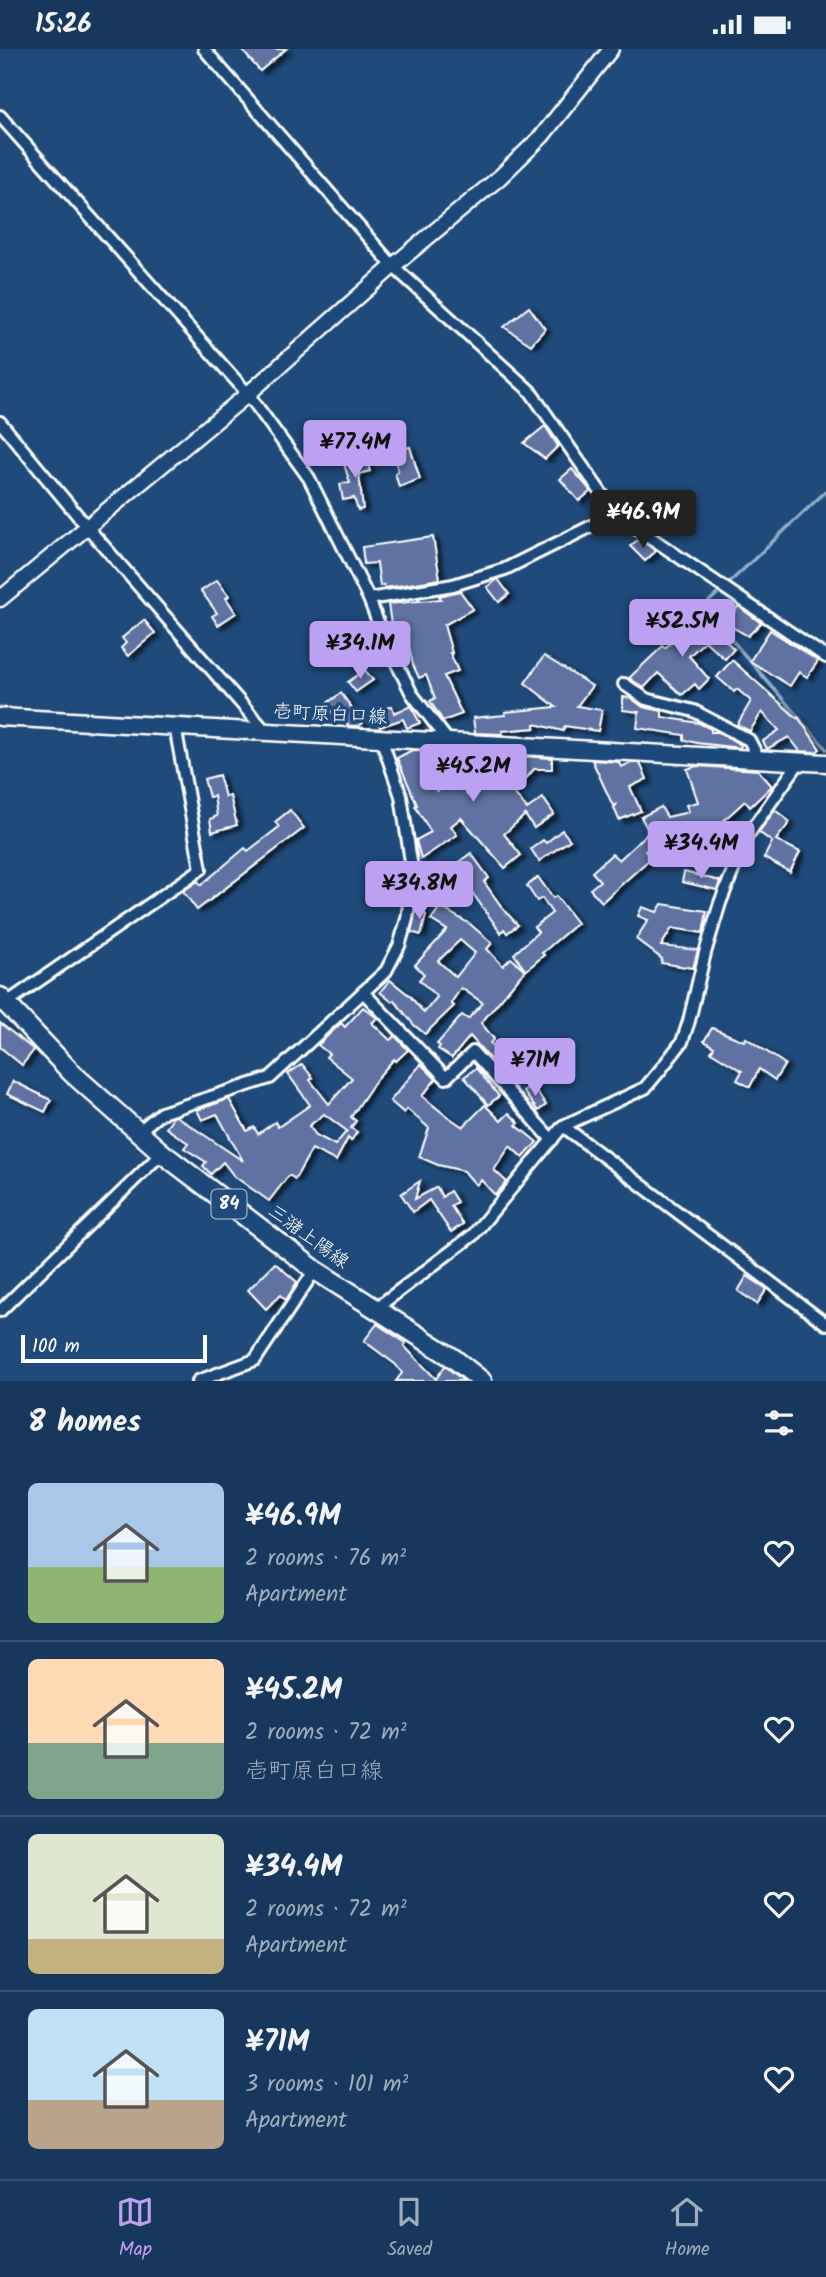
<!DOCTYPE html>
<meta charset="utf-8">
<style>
:root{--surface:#17385c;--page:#203f62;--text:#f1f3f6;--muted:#9eacbb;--line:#365272;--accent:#bca0f2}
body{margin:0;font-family:Kalam,"Klee One",sans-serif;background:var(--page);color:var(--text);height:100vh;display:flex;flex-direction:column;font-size:26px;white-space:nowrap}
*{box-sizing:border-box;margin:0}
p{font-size:23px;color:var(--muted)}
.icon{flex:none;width:38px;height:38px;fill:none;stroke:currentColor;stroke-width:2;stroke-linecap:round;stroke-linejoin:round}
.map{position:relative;height:1332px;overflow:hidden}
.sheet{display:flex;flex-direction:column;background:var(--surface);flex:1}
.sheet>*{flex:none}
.scale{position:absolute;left:21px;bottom:18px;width:186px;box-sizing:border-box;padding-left:7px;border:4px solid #fff;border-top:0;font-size:19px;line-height:24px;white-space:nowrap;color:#fff;-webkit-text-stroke:5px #1f4a7a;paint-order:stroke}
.price{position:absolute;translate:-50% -60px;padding:0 16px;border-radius:7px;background:var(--accent);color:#111;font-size:23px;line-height:46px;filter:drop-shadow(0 2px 4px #0008)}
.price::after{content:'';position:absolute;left:50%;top:42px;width:21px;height:16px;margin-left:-10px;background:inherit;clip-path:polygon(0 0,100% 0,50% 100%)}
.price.active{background:#222;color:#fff}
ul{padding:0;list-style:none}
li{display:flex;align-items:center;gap:21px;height:175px;padding:0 28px}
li+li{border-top:2px solid var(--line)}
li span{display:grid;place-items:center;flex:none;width:196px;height:140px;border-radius:10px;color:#555}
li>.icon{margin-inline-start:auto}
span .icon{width:84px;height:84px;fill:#fffc;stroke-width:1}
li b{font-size:30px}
h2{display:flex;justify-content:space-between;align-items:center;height:84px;padding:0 28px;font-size:30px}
.status{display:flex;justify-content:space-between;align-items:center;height:49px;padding:0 35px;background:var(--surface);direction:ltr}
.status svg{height:19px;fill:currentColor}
.menu{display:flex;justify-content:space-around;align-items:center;height:98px;border-top:2px solid var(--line);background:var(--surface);font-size:19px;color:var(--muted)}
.menu a{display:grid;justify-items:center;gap:4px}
.menu .active{color:var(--accent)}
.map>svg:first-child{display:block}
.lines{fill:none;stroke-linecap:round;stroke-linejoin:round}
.stream{stroke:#91aec8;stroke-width:3.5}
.building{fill:#5f72a2;stroke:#fff;stroke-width:2;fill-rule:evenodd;filter:url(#shadow)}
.minor-casing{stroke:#fff;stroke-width:16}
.tertiary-casing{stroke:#fff;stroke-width:19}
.secondary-casing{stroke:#fff;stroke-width:21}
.primary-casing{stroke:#fff;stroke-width:23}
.minor{stroke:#1f4a7a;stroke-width:10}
.tertiary{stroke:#1f4a7a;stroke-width:14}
.secondary{stroke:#1f4a7a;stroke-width:16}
.primary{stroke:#1f4a7a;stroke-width:18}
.labels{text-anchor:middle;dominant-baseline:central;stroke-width:7;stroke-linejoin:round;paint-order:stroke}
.shield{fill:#1f4a7a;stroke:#bcc9d7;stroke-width:2}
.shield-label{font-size:18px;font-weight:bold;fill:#fff}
.street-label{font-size:19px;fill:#fff;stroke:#1f4a7a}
</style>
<div class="status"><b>15:26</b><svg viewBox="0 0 49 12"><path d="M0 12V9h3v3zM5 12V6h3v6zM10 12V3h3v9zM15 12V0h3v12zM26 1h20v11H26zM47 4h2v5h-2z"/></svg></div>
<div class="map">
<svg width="826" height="1332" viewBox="0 0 826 1332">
<defs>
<filter id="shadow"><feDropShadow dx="5" dy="3" stdDeviation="2" flood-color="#0009"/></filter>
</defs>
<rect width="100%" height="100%" fill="#1f4a7a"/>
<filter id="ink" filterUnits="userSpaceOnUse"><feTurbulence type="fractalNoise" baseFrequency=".0143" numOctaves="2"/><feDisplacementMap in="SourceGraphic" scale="14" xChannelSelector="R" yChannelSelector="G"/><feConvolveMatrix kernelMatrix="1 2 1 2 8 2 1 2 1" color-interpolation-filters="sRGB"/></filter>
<g filter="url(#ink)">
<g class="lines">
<g class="stream">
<path d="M730,533l96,-91"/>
<path d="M717,545l-14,13 123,142"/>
</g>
</g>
<g class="building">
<path d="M241,0h45l-26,22z"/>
<path d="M529,258l16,22 -14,16 -27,-18z"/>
<path d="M545,377l13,20 -13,13 -21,-16z"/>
<path d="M410,398l10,32 -21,8 -4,-14 3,-1 -4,-22z"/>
<path d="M365,406l5,16 -11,3 4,35 -5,1 -4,-12 -11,2 -3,-16 10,-1 -7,-22z"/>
<path d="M572,420l19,22 -12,10 -19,-22z"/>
<path d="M433,488l7,42 -55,9 -1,-3 -4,1 -3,-23 -13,1 -2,-17z"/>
<path d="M639,490l17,12 -11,10 -15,-15z"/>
<path d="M498,530l11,15 -10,8 -12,-15z"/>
<path d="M217,531l12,16 -3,2 10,15 -18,12 -6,-9 5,-3 -16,-22z"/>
<path d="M460,542l13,18 -29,16 8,28h-2l8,18 -14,5 18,38 -19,7 -13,-20 5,-3 -9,-23 -7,3 -6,-13 -8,-36 -13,2 -4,-27 53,-5 -2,-3z"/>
<path d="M738,557l23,17 -13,13 -21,-12z"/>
<path d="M698,569l20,20 2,-3 14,14 -9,10 -20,-18 -16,15 20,23 -10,10 -4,-5 -13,11 -24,-22 -14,15 -15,-10 34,-32 2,2z"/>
<path d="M144,571l11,13 -27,23 -7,-8 5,-5 -4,-5z"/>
<path d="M770,581l48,31 -11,16 -8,-5 -9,14 -40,-25z"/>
<path d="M544,607l48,30 -15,20 25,4 -4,21 -33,-5 -2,5 -28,-7v4l-33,3 1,3 -28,-1 -2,-15 32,-3v-3l51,-5 -31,-24z"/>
<path d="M732,611l65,58 1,-1 22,32 -4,3 -16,-1 -11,-14 -22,12 -4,-8 16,-11 -17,-18 -12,19 -13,-6 14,-24 -14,-12 -3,3 -17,-15z"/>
<path d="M365,621l8,10 -17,12 -8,-10z"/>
<path d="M341,644l22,30 -4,3h-10l-5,-6 -4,3 -14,-19z"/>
<path d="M623,648l8,1 12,9 19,4v6l37,6 12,6v3h7l23,13 -1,3 -43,-5 -13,-3v-5l-47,-7 2,-16 -16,-2z"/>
<path d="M392,657l2,7 17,-7 9,17 -13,5 -4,-9 -23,8 -5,-15z"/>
<path d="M412,701l17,1 3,4 8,-3 7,10 -19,10 9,19 22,-11 8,15 23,-23 11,9 18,-25 33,2v11h-18l-20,24 13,16 16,-11 11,16 -20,14 -9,-13 -21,19 17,21 -16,13 -44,-50 -10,8 6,9 -36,24 -5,-19 15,-8 -16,-26 2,-1 -20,-47z"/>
<path d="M592,711l27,2 2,5 10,-4h9l7,16 -17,8 11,24 -22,9 -5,-12 3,-4 -4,2z"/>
<path d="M697,717l61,4 14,16 -22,21 -5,-6 -21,19 1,5 -37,13 -4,-10 -39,23 6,7 -49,44 -12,-13 10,-8 -8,-9 20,-18 7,6 30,-28 -8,-15 20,-10 6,10 22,-5 -3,-7 12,-3 -11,-33z"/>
<path d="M219,726l6,22 5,-1 7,29 -25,7 -2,-13 7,-3 -3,-20 -5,1 -5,-18z"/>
<path d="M290,761l14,18 -107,82 -14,-19 15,-10 3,4 44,-37 3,3 31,-24 -4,-5z"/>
<path d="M775,761l15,12 -14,18 24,12 -10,20 -26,-14 8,-16 -13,-10z"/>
<path d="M562,781l8,10 -31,21 -8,-12 12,-9 3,3z"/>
<path d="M471,804l18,25 -5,4 20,28 14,15 -11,8 -3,-4 -3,4 -40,-56 -13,9 -10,-13 9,-5 2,1z"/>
<path d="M684,823l36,9 -3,9 -35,-8z"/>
<path d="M538,828l15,21 3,-2 21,27 -35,30 2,2 -23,20 -40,48 13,16 -4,4 8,8 -8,8 -20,-23 -18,22 -14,-9 2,-3 -3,-2 25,-29 6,4 15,-16 -22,-15 -10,15 3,3 -29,28 -11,-9 -20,-25 -2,2 -12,-10 10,-12 20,16 14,17 13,-16 -18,-17 5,-6 -9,-9 32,-35 -16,-10 9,-13 30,17 22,19 -5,6 16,17 8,-8 14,12 -11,-16 24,-22 -4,-5 18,-14 -10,-15 -5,3 -10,-15zM460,891l15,13 -19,24 -18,-16z"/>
<path d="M417,855l9,11 -5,20 -10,-3z"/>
<path d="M662,855l45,7 -4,22 -31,-5 -11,18 37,4 -5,18 -32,-5 1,-4 -26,-20 12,-19 -10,-4 4,-9 15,5z"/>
<path d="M363,958l14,11 -5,5 18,17 5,-4 13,14 -12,11 -2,-2 -16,18 -27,40 5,4 -5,7 6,4 -6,9 -3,-3 -12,23 -24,-12 -17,30 -6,-4 -20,26 -35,-25 -11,-14 -12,12 -8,-8 3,-4 -22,-14 4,-5 -22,-15 7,-11 3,-1 67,45 -26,-47 -15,6 -5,-10 32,-11 18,32 7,-4 4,7 17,-12 3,5 32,-22 -22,-31 14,-10 11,14 -3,2 19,24 23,-26 -26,-21 3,-3 -11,-9 23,-22 4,4zM324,1065l23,17 -12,14 -19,-10 -7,-9z"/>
<path d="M0,974l34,27 -12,15 -22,-18z"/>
<path d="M712,979l32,13 2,-3 39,26 -10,16 -16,-11 -9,18 -13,-7 5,-9 -31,-19 3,-5 -10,-6z"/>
<path d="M421,1015l15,15 -14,17 22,18 19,13 22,-22 16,16 8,-8 10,10 -3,2 21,17 -14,16 -13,-12 -16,24 13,12 -12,13 -14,-15 -5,5 -12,-14 -26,-6 -19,-8 10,-29 -22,-19 -3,4 -14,-12z"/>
<path d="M476,1019l23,28 -11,9 -24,-28z"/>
<path d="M13,1032l38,19 -6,12 -38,-18z"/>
<path d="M532,1036l14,20 -8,6 -15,-20z"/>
<path d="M420,1132l-5,18 22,-12 5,10 8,-6 7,11 -6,4 12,18 -12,8 -22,-32 -16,12 -12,-18z"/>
<path d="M275,1214l22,19 -11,18 -6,-5 -14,14 -18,-19z"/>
<path d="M747,1227l20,13 -10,15 -19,-13z"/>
<path d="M377,1275l29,19 -2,3 32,33 9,-13 19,15h-68l6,-8 -7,-9 -31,-23z"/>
</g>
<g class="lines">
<g class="minor-casing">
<g id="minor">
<path d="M204,0l189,217 137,125 86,123"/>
<path d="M0,67l248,278 61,84 60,121 15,39 28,56 37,48"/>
<path d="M0,373l88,106 179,205"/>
<path d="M369,550l84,-14 52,-16 111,-55 210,143"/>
<path d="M624,635l22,15 48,12 55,29 10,19"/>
<path d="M363,943l83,86 27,-26 79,88"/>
<path d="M2,957l199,-137 -26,-143"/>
<path d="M563,1077l263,198"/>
<path d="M137,1084l24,-20 109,-35 116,-107 13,-25 8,-27 6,-44 -12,-79 -20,-58"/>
<path d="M375,1260l98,-74 90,-109 82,-38 16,-19 21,-27 7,-21 16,-68 15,-50 27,-67 53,-75"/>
<path d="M0,1262l162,-158"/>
<path d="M198,1332l57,-21 60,-90"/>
</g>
</g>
<g class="tertiary-casing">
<path id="tertiary" d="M0,550l248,-205 145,-128 107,-89 42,-41 69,-87"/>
</g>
<g class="secondary-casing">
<path id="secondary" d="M0,668l826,46"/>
</g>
<g class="primary-casing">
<path id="primary" d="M0,948l73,77 89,79 153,117 138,88 29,23"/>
</g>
<use href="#minor" class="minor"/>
<use href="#tertiary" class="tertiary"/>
<use href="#secondary" class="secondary"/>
<use href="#primary" class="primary"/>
</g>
</g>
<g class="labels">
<rect class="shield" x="211.5" y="1140.5" width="35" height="29" rx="5"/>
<g class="shield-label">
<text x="229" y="1155">84</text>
</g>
<g class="street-label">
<text transform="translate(330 666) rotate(3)">壱町原白口線</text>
<text transform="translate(308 1188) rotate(36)">三潴上陽線</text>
</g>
</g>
</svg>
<div class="scale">100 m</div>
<b class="price" style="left:355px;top:431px">¥77.4M</b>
<b class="price active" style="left:643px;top:501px">¥46.9M</b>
<b class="price" style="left:682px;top:610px">¥52.5M</b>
<b class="price" style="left:360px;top:632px">¥34.1M</b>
<b class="price" style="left:473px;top:755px">¥45.2M</b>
<b class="price" style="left:701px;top:832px">¥34.4M</b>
<b class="price" style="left:419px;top:872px">¥34.8M</b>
<b class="price" style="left:535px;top:1049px">¥71M</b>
</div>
<section class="sheet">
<h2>8 homes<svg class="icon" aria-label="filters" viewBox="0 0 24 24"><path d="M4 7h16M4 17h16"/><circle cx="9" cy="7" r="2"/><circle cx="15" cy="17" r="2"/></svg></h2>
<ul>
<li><span style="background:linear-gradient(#a9c7e8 60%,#8fb573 0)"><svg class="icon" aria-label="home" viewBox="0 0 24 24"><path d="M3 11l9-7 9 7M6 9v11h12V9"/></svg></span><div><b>¥46.9M</b><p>2 rooms · 76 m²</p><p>Apartment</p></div><svg class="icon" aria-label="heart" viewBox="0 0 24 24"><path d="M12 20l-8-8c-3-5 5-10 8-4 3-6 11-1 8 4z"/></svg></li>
<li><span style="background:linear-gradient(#ffd9b3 60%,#7fa58c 0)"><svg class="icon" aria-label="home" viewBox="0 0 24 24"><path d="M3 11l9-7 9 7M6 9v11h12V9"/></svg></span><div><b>¥45.2M</b><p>2 rooms · 72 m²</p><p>壱町原白口線</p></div><svg class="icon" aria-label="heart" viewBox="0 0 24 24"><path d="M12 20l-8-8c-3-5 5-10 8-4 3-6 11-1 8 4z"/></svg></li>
<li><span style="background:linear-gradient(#dfe7d0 75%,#c2b280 0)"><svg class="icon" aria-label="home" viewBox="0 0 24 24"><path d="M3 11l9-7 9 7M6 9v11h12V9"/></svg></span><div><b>¥34.4M</b><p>2 rooms · 72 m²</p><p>Apartment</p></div><svg class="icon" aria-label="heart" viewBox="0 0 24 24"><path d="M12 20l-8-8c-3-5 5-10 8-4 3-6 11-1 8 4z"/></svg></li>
<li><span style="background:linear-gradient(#bfe0f5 65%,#b9a48a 0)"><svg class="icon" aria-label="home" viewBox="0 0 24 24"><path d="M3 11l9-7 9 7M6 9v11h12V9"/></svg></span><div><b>¥71M</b><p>3 rooms · 101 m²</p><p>Apartment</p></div><svg class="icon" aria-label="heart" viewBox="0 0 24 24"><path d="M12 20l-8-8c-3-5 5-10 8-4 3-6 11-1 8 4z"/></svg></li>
</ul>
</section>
<nav class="menu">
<a class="active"><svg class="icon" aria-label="map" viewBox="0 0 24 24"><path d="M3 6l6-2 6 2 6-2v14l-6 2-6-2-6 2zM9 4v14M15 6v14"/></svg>Map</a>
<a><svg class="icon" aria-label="saved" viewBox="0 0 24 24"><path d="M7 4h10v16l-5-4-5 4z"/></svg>Saved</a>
<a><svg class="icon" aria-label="home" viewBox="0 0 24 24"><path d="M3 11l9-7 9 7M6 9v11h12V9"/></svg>Home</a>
</nav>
